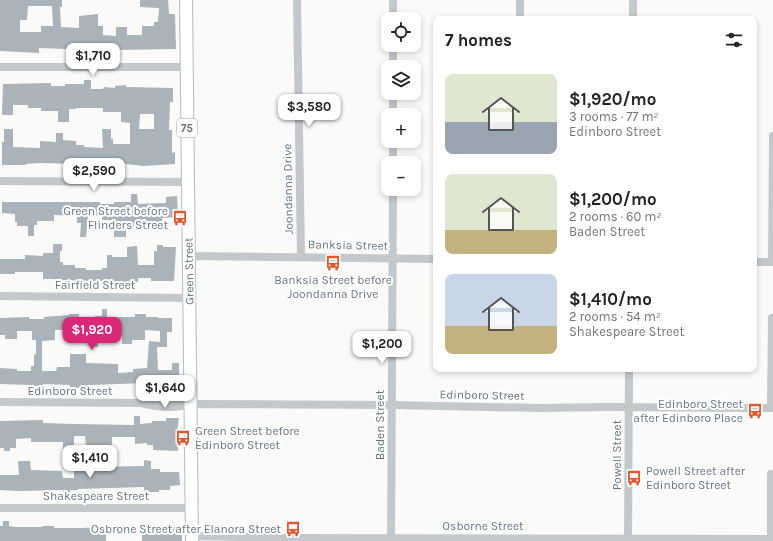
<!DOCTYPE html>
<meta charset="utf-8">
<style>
:root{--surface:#fff;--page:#f2f2f2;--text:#222;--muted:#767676;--accent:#db2777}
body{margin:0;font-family:Karla,sans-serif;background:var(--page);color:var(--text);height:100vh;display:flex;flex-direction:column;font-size:15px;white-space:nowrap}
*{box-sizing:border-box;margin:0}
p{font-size:13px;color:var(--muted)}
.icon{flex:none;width:22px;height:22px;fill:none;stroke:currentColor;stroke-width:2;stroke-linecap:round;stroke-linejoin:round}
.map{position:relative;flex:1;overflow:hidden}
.sheet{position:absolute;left:433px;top:16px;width:324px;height:356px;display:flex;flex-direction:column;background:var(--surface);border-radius:8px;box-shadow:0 2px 6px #0003}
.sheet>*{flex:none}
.buttons{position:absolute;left:381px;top:12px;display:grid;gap:8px}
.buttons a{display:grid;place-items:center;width:40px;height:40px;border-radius:8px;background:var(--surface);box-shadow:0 2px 6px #0003;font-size:20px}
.price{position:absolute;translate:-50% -34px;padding:0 9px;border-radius:8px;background:#fff;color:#222;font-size:13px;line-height:26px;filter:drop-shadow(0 1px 2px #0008)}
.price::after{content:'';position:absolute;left:50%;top:24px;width:12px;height:9px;margin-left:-6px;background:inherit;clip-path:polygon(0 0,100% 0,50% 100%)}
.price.current{background:var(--accent);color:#fff}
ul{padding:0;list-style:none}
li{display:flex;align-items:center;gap:12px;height:100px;padding:0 12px}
li span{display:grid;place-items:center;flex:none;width:112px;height:80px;border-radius:8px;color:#555}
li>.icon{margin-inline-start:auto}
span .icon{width:48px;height:48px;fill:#fffc;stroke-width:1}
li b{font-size:17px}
h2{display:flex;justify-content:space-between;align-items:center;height:48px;padding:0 12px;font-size:17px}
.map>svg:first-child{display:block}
.building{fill:#aab3b9;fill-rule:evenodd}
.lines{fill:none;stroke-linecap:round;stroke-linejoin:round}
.primary-casing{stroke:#b5babe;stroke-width:14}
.street{stroke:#c3c8cc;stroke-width:8}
.primary{stroke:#fff;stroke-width:12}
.labels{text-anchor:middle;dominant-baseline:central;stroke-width:4;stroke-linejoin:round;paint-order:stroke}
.shield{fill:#fff;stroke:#939fa8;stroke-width:1}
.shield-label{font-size:11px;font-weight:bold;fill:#657683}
.street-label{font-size:12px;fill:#657683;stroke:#fff}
.poi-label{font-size:12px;fill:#657683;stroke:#fff;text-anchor:end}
</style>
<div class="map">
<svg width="773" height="541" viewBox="0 0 773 541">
<rect width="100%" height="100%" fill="#fafaf8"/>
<g class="building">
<path d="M0,0h62v7h-2l1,20 18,1v-12l19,-2v12h5v9l13,1v-9h11v8h15v-9h12v-4h4l1,-14 -19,-1v-7h28l1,14h6l1,35 -59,1v-3h-14v3h-27v4h-10v-5l-27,-1v5l-39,-2zM28,6h24l1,20h-12v6h-21v-12h7z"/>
<path d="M84,80h7v9h12l1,-2 11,1v-2l11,-1v2l47,1v14h-3l-1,28h3v23l3,-1v12l-31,2 -18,-2 -24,2 -25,-1v-1l-37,-1 -14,1v1h-24v-23h2v-13h9v18l27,1v-7l16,1v-9h7v7l13,1v4h8v2l19,1 -1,-19h9v10h2v5h17v-21l-9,-1v-10h-18v-4h-27v1h-7v13h-11v-11h-17v-3h-13v-3h-15v10h-11l1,-31 48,-1v3h14v-2h19zM140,114h14v15h-15z"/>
<path d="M131,194h6l1,10 28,-1v-6l11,-1 1,21 -16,1v4h-12v6l-24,-1v10h-12v-17h-12v-5l-14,1 -2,21h-6l1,-14h-4v-7l-23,-1v6h-17v4h-3v11h-6v-10h-11v-4h-2v-8l-13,-1v-11h98v2h14v-2h17z"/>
<path d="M53,244h9v7h-2v11h3v3h12v3h11v2h16v-2h5v-13h5v2h15v-10l10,-1 1,19h16v-14h3v-6h6v2h13l-2,34h-23v-3h-13v4l-78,-2v3h-6v-4h-11v-7h-28v2h-15v-15h25v-4l18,1v-3h10z"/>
<path d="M102,309h5v8h28v-3h11v3h12v1h14v14h-5v15h-10l1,23h14v-7h7v24h-13v-2h-18l-1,-2 -59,2v3h-18v-3l-27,-1v2h-11v-1l-32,-1v-16l17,1v2h14v-5h3v-11l2,-1v-14h-4v-9h-15v8h-12v-4h-5v-17l29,-1v2h15v-2l25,-2v-1h10v3l16,1v-2h7zM55,330h14v7l20,1v8l9,1v-5h8l1,-8h15v10h10v-4h13v-10l15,1v11l-11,-1 -2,27 -14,1v3l-15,1v-9l-32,-1v-9h-16v13h-13l-1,4h-14v-30l13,-1z"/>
<path d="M134,416h6v8l12,-1v-2h14v-3h13l-3,22h2v11l-25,-1v-5h-6v-2l-12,1v-7h-23v11h-8v-2h-18l-1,-10h-11v14l-11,-1v-7h-32v-4l-15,1v9h-6v3h-6v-3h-4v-27l43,-1v3l31,1 60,1z"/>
<path d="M88,459h6v8l50,-1v-6l7,1v8h9v3h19l1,13 -10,1v4h-11v2h-15v-5l-66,2v1h-8v6h-7v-6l-44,1 -19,-1v-15h19l-1,-14h12l1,9 31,1 1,7h11v-9l7,1v-2h6z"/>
<path d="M3,521h6v5l6,1h27v-1h12v2h28l18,-1v5h6v9h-106v-15h3z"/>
<path d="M142,525h8v3h20v-1h6v4h6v10h-40z"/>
</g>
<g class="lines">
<g class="primary-casing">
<path id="primary" d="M186,0l6,541"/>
</g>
<g class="street">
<path d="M297,0l4,257"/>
<path d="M393,19v-19"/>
<path d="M520,19v-19"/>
<path d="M633,19v-19"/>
<path d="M0,67h187"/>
<path d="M393,67v-22"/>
<path d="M393,115v-22"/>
<path d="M393,163v-22"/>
<path d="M0,181l188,1"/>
<path d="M189,256l247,3"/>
<path d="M754,262h19"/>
<path d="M772,262l1,-126"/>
<path d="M0,296l189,2"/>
<path d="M0,402l141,1c16,4 34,6 50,1l201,1 149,3 64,-1 168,1"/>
<path d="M141,403c17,-5 35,-6 50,1"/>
<path d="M771,408l1,-90"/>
<path d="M771,474v65"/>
<path d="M0,508h192"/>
<path d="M192,536l101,2 480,1"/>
<path d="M391,541l2,-352"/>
<path d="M628,541l1,-172"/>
</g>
<use href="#primary" class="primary"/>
</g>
<defs>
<g id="bus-bare" transform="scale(1.2)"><path d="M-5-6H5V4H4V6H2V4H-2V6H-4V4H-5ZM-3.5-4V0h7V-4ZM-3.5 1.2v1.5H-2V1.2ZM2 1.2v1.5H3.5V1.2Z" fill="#e4572e" stroke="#fff" stroke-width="2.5" paint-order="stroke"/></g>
</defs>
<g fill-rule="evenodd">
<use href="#bus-bare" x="180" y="218"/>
<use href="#bus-bare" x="333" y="263"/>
<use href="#bus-bare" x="755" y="411"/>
<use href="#bus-bare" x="183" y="438"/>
<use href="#bus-bare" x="634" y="478"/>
<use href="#bus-bare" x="293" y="529"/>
</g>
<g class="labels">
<rect class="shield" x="177" y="119" width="20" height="18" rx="3"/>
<g class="shield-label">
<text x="187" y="128">75</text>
</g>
<g class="street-label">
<text transform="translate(288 189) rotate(-91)">Joondanna Drive</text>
<text transform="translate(348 245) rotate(1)">Banksia Street</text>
<text transform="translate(189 271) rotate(-91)">Green Street</text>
<text x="95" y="285">Fairfield Street</text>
<text x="70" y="391">Edinboro Street</text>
<text transform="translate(482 395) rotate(1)">Edinboro Street</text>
<text transform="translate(380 425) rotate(-90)">Baden Street</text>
<text transform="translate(617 455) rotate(-90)">Powell Street</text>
<text x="96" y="496">Shakespeare Street</text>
<text x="483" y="526">Osborne Street</text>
</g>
<g class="poi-label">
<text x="168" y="211">Green Street before<tspan x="168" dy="14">Flinders Street</tspan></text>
<text x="333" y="280" text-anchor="middle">Banksia Street before<tspan x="333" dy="14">Joondanna Drive</tspan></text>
<text x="743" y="404">Edinboro Street<tspan x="743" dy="14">after Edinboro Place</tspan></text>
<text x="195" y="431" text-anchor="start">Green Street before<tspan x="195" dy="14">Edinboro Street</tspan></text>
<text x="646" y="471" text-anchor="start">Powell Street after<tspan x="646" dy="14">Edinboro Street</tspan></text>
<text x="281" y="529">Osbrone Street after Elanora Street</text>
</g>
</g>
</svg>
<div class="buttons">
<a><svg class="icon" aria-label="locate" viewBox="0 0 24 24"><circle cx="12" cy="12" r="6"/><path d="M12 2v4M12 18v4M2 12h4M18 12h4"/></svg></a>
<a><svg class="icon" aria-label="layers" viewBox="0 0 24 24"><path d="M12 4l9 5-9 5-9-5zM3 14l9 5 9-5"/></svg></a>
<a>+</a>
<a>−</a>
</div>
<b class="price" style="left:93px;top:77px">$1,710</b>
<b class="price" style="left:309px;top:128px">$3,580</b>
<b class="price" style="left:94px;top:192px">$2,590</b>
<b class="price current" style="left:92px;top:351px">$1,920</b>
<b class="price" style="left:382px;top:365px">$1,200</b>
<b class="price" style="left:165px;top:409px">$1,640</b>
<b class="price" style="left:90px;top:479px">$1,410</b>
<section class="sheet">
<h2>7 homes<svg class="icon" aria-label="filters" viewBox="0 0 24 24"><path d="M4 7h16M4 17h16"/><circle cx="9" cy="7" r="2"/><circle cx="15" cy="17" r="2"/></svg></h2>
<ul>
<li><span style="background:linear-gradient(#dfe7d0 60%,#9aa5b1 0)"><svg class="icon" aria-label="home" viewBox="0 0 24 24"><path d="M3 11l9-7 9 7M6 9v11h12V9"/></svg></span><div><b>$1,920/mo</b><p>3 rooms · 77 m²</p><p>Edinboro Street</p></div></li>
<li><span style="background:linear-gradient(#dfe7d0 70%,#c2b280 0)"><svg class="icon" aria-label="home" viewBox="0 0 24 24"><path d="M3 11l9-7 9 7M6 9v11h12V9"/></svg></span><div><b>$1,200/mo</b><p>2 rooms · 60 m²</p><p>Baden Street</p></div></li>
<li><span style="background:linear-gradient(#c9d6e8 65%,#c2b280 0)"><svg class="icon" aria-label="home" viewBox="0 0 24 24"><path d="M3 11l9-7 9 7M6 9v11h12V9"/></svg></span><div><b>$1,410/mo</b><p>2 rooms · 54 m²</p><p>Shakespeare Street</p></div></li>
</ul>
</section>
</div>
